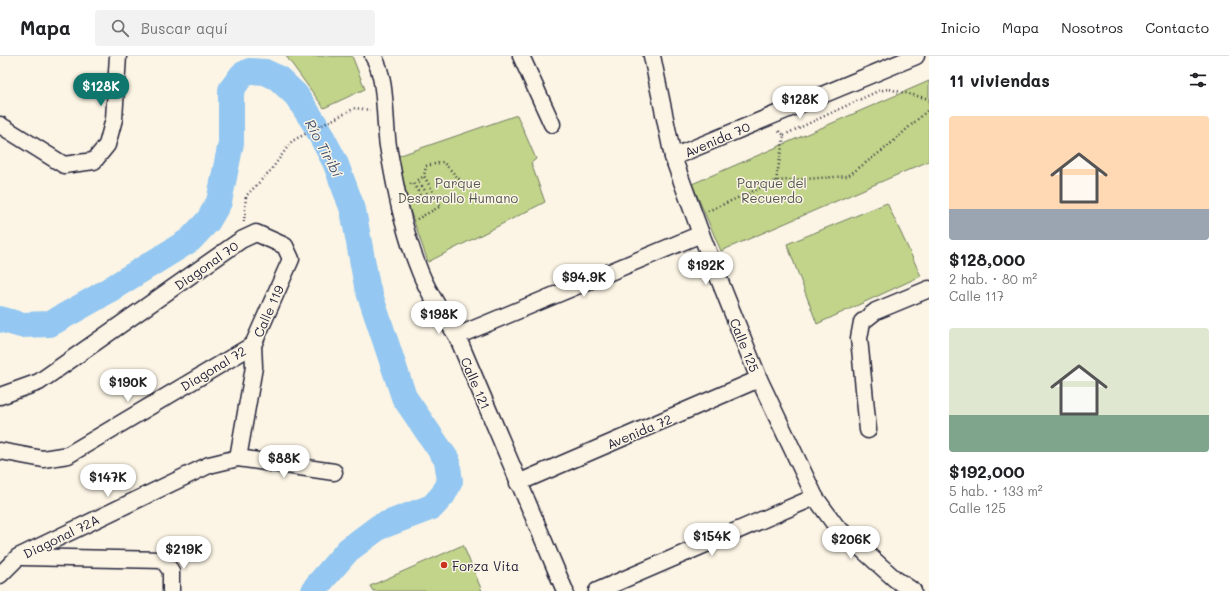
<!DOCTYPE html>
<html lang="es">
<meta charset="utf-8">
<style>
:root{--surface:#fff;--page:#f2f2f2;--text:#202124;--muted:#757577;--line:#e0e0e0;--accent:#0f766e}
body{margin:0;font-family:Mali,sans-serif;background:var(--page);color:var(--text);height:100vh;display:flex;flex-direction:column;font-size:15px;white-space:nowrap}
*{box-sizing:border-box;margin:0}
p{font-size:13px;color:var(--muted)}
.icon{flex:none;width:22px;height:22px;fill:none;stroke:currentColor;stroke-width:2;stroke-linecap:round;stroke-linejoin:round}
.map{position:relative;flex:1;overflow:hidden}
.panel{display:flex;flex-direction:column;background:var(--surface);width:300px}
.panel>*{flex:none}
.price{position:absolute;translate:-50% -34px;padding:0 9px;border-radius:14px;background:#fff;color:#222;font-size:13px;line-height:26px;filter:drop-shadow(0 1px 2px #0008)}
.price::after{content:'';position:absolute;left:50%;top:24px;width:12px;height:9px;margin-left:-6px;background:inherit;clip-path:polygon(0 0,100% 0,50% 100%)}
.price.active{background:var(--accent);color:#fff}
ul{padding:0;list-style:none}
li{display:grid;align-content:center;gap:8px;height:212px;padding:0 20px}
li span{display:grid;place-items:center;height:124px;border-radius:4px;color:#555}
li>.icon{margin-inline-start:auto}
span .icon{width:72px;height:72px;fill:#fffc;stroke-width:1}
li b{font-size:17px}
h2{display:flex;justify-content:space-between;align-items:center;height:48px;padding:0 20px;font-size:17px}
header{display:flex;align-items:center;gap:24px;box-sizing:border-box;height:56px;padding:0 20px;background:var(--surface);border-bottom:1px solid var(--line)}
header strong{font-size:19px}
nav{display:flex;gap:22px;margin-inline-start:auto;font-size:14px}
.search{width:280px;height:36px;background:var(--page);display:flex;align-items:center;gap:10px;box-sizing:border-box;padding:0 14px;border-radius:4px;color:var(--muted);font-size:15px}
main{display:flex;flex:1;min-height:0}
.map>svg:first-child{display:block}
.green{fill:#c1d489;stroke:#727b62}
.lines{fill:none;stroke-linecap:round;stroke-linejoin:round}
.river{stroke:#94c7f1;stroke-width:26}
.street-casing{stroke:#22223b;stroke-width:19}
.path{stroke:#22223b;stroke-width:2.5;stroke-dasharray:1 3;stroke-linecap:butt}
.street{stroke:#fcf5e5;stroke-width:16}
.poi-dot{fill:#c8321e;stroke:#fcf5e5;stroke-width:1.5}
.labels{text-anchor:middle;dominant-baseline:central;stroke-width:3;stroke-linejoin:round;paint-order:stroke}
.street-label{font-size:13px;fill:#22223b;stroke:#fcf5e5}
.park-label{font-size:13px;fill:#525752;stroke:#fcf5e5}
.poi-label{font-size:13px;fill:#22223b;stroke:#fcf5e5;text-anchor:start}
.water-label{font-size:14px;font-style:italic;fill:#445472;stroke:#fcf5e5}
</style>
<header>
<strong>Mapa</strong>
<div class="search"><svg class="icon" aria-label="search" viewBox="0 0 24 24"><circle cx="10" cy="10" r="6"/><path d="M15 15l6 6"/></svg>Buscar aquí</div>
<nav><a>Inicio</a><a>Mapa</a><a>Nosotros</a><a>Contacto</a></nav>
</header>
<main>
<div class="map">
<svg width="929" height="535" viewBox="0 0 929 535">
<rect width="100%" height="100%" fill="#fcf5e5"/>
<filter id="ink" filterUnits="userSpaceOnUse"><feTurbulence type="fractalNoise" baseFrequency=".025" numOctaves="2"/><feDisplacementMap in="SourceGraphic" scale="8" xChannelSelector="R" yChannelSelector="G"/><feConvolveMatrix kernelMatrix="1 2 1 2 8 2 1 2 1" color-interpolation-filters="sRGB"/></filter>
<g filter="url(#ink)">
<g class="green">
<path d="M286,0h66l13,33 -41,19z"/>
<path d="M929,25v80l-208,90 -29,-67z"/>
<path d="M517,59l19,44 -5,4 14,39 -117,60 -18,-52 -12,-54z"/>
<path d="M887,147l34,73 -104,48 -30,-80z"/>
<path d="M463,489l19,46h-109l-3,-5z"/>
</g>
<g class="lines">
<path class="river" d="M0,263l21,6 29,-1 46,-26 94,-58 18,-19 11,-19 12,-59v-53l11,-15 8,-4 15,1 13,6 18,17 19,29 20,38 18,48 14,76 37,111 43,63 3,21 -7,14 -11,12 -53,20 -31,23 -32,37 -2,4"/>
<g class="street-casing">
<g id="street">
<path d="M373,0c14,21 11,65 15,90 7,39 14,80 29,118 9,26 25,49 40,72l108,255"/>
<path d="M521,0l31,68"/>
<path d="M652,0l21,101 28,77 58,145 56,118 21,29 59,53 18,12"/>
<path d="M0,69l64,40 30,-4 13,-16 7,-26 4,-63"/>
<path d="M673,101l243,-101"/>
<path d="M457,280l244,-102"/>
<path d="M0,340l39,-14 202,-142 15,-7 29,13 6,13 -38,86 1,22 -16,91"/>
<path d="M868,374l-9,-92 3,-16 14,-11 53,-22"/>
<path d="M0,395l43,8 25,-4 185,-110"/>
<path d="M518,427l241,-104"/>
<path d="M22,501l141,3 8,11v20"/>
<path d="M0,519l18,-18 191,-92 29,-7 96,14"/>
<path d="M597,535l218,-94"/>
</g>
</g>
<g class="path">
<path d="M784,79l94,-44 11,-2 40,10"/>
<path d="M776,125l8,-46 -7,-5"/>
<path d="M410,128l3,-1 10,17 5,-5 -10,-15 6,-4"/>
<path d="M708,155l68,-30 72,-5 39,-29 42,-38"/>
<path d="M417,163l24,-13 -17,-30 2,-10 17,-4 22,23"/>
<path d="M244,166l2,-26 25,-26 21,-29 63,-33 15,2"/>
</g>
<use href="#street" class="street"/>
</g>
</g>
<circle class="poi-dot" cx="444" cy="509" r="4"/>
<g class="labels">
<g class="street-label">
<text transform="translate(717 83) rotate(-23)">Avenida 70</text>
<text transform="translate(206 209) rotate(-35)">Diagonal 70</text>
<text transform="translate(268 255) rotate(-66)">Calle 119</text>
<text transform="translate(745 289) rotate(68)">Calle 125</text>
<text transform="translate(213 312) rotate(-31)">Diagonal 72</text>
<text transform="translate(476 327) rotate(67)">Calle 121</text>
<text transform="translate(639 375) rotate(-23)">Avenida 72</text>
<text transform="translate(61 480) rotate(-26)">Diagonal 72A</text>
</g>
<g class="park-label">
<text x="458" y="126">Parque<tspan x="458" dy="15">Desarrollo Humano</tspan></text>
<text x="772" y="126">Parque del<tspan x="772" dy="15">Recuerdo</tspan></text>
</g>
<g class="poi-label">
<text x="452" y="509">Forza Vita</text>
</g>
<g class="water-label">
<text transform="translate(324 92) rotate(62)">Río Tiribí</text>
</g>
</g>
</svg>
<b class="price active" style="left:101px;top:51px">$128K</b>
<b class="price" style="left:800px;top:64px">$128K</b>
<b class="price" style="left:706px;top:230px">$192K</b>
<b class="price" style="left:584px;top:242px">$94.9K</b>
<b class="price" style="left:439px;top:279px">$198K</b>
<b class="price" style="left:128px;top:347px">$190K</b>
<b class="price" style="left:284px;top:423px">$88K</b>
<b class="price" style="left:108px;top:442px">$147K</b>
<b class="price" style="left:712px;top:501px">$154K</b>
<b class="price" style="left:851px;top:504px">$206K</b>
<b class="price" style="left:184px;top:514px">$219K</b>
</div>
<section class="panel">
<h2>11 viviendas<svg class="icon" aria-label="filters" viewBox="0 0 24 24"><path d="M4 7h16M4 17h16"/><circle cx="9" cy="7" r="2"/><circle cx="15" cy="17" r="2"/></svg></h2>
<ul>
<li><span style="background:linear-gradient(#ffd9b3 75%,#9aa5b1 0)"><svg class="icon" aria-label="home" viewBox="0 0 24 24"><path d="M3 11l9-7 9 7M6 9v11h12V9"/></svg></span><div><b>$128,000</b><p>2 hab. · 80 m²</p><p>Calle 117</p></div></li>
<li><span style="background:linear-gradient(#dfe7d0 70%,#7fa58c 0)"><svg class="icon" aria-label="home" viewBox="0 0 24 24"><path d="M3 11l9-7 9 7M6 9v11h12V9"/></svg></span><div><b>$192,000</b><p>5 hab. · 133 m²</p><p>Calle 125</p></div></li>
</ul>
</section>
</main>
